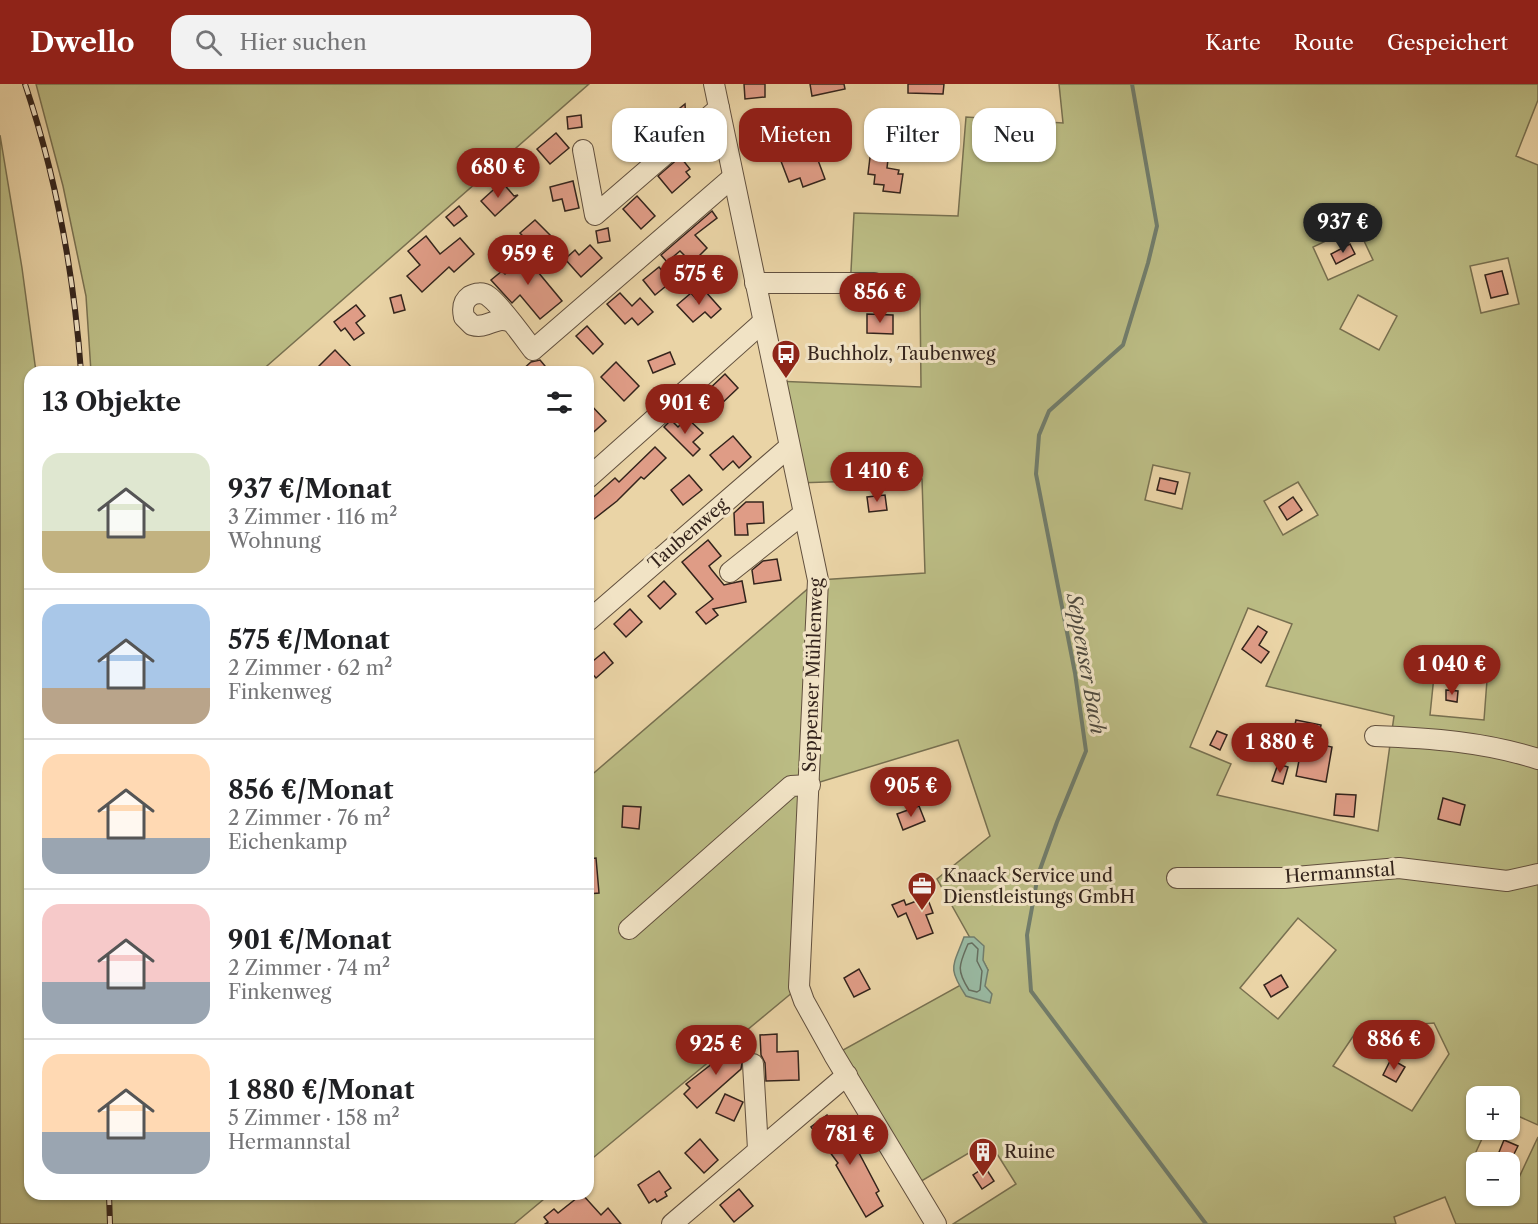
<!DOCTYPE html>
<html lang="de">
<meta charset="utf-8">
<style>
:root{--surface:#fff;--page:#f2f2f2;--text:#202124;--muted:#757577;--line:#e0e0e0;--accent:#8f2418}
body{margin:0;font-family:"Libre Caslon Text",serif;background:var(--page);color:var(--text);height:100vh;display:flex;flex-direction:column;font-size:22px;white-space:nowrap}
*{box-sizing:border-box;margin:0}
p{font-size:20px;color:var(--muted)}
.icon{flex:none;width:33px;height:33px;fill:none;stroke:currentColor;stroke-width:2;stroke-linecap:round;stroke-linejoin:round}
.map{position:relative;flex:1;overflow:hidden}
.side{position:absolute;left:24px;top:282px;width:570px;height:834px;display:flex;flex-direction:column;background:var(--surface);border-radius:18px;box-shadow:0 2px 4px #0004}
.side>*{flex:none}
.hud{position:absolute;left:612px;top:24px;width:570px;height:54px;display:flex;gap:12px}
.buttons{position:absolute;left:1466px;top:1002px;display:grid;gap:12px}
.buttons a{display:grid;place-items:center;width:54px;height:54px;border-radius:12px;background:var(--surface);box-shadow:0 2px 4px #0004;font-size:30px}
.price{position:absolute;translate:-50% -51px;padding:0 14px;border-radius:21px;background:var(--accent);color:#fff;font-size:20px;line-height:39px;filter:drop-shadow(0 2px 3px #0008)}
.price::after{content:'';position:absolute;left:50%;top:36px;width:18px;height:14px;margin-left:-9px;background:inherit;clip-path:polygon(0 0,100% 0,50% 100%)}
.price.on{background:#222;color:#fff}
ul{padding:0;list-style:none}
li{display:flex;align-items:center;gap:18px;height:150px;padding:0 18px}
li+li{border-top:2px solid var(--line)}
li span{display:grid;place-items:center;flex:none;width:168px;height:120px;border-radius:18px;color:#555}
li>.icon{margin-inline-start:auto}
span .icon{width:72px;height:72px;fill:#fffc;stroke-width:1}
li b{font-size:26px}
h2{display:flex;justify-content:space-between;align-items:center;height:72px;padding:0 18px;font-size:26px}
.chip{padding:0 21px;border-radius:18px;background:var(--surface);box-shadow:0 2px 4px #0004;font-size:21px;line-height:54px}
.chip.on{background:var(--accent);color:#fff}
header{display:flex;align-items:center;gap:36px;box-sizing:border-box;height:84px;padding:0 30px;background:var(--accent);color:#fff}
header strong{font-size:28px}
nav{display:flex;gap:33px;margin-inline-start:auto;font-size:21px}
.search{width:420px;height:54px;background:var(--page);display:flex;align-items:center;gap:15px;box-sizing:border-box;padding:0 21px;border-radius:18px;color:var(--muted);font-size:22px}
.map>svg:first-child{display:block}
.green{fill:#bbbc84;stroke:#787050;stroke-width:1.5;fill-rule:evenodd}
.water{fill:#99b9a2;stroke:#717d6c;stroke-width:1.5}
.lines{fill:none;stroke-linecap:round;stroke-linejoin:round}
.shore{stroke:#666e5f;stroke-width:1.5}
.stream{stroke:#717d6c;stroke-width:4}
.building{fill:#df9c86;stroke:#34241c;stroke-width:1.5}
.minor-casing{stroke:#62503e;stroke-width:22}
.minor{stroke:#f1e3c5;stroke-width:20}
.rail-casing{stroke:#34241c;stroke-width:6}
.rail{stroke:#f1e3c5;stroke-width:4;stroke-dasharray:11;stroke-linecap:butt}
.labels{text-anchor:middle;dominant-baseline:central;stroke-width:6;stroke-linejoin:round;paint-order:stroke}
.poi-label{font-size:18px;fill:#34241c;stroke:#f1e3c5;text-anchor:start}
.street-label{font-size:18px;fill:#34241c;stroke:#f1e3c5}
.water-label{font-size:20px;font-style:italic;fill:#4d493e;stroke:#f1e3c5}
</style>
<header>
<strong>Dwello</strong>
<div class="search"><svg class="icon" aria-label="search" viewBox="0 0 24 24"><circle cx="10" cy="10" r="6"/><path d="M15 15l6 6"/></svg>Hier suchen</div>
<nav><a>Karte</a><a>Route</a><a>Gespeichert</a></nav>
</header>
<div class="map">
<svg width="1538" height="1140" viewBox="0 0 1538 1140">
<rect width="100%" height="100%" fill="#ead4a6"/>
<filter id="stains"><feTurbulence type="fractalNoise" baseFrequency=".00333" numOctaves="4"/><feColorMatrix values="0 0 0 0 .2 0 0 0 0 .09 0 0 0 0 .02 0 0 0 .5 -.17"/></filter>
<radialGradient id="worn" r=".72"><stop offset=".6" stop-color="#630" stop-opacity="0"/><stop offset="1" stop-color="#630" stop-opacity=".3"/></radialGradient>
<g class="green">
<path d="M36,0h553l-329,288h-169l-5,-76 -23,-110z"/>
<path d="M1059,0h479v16l-22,56 22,9v960l-29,-13v-16h-33v34h10l-16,35 6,4v27h33v-12l6,2 23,-49v87h-82l-11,-27 -51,20 2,7h-443l63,-40 -27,-43 -76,45 -79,-131 154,-85 -51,-91 53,-43 -32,-96 -148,45 -11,202 -211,175v-384l230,-198 107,-7 -3,-94 -126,4 -21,-102 146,6 -1,-93 -70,-4 4,-77 104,3 8,-99 97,6zM1357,142l16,34 -45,20 -15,-33zM1508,174l11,46 -38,9 -11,-47zM1358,211l39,21 -18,34 -39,-21zM1153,381l37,8 -8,36 -37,-9zM1298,398l20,33 -35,20 -19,-34zM1248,524l44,16 -26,62 128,30 -16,115 -161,-36 14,-31 -41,-17zM1434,592l53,4 -3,40 -54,-5zM1298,834l38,32 -58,69 -38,-31zM1434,939l15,31 -37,57 -79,-45 25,-37z"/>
<path d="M0,51l22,133 14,104h-6v822h520l-36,30h-514z"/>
</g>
<path class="water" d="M964,853h10l10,9 -1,14 5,10 -3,16 7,8 -2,9 -24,-7c-19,-29 -13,-29 -2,-59z"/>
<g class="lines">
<path class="shore" d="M972,859l6,6 -1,12 5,10 -2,19 -3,2 -8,-2c-13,-20 -10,-25 -1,-46z"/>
<path class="stream" d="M1132,0l25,142 -9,37 -25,82 -74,66 -10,24 -3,39 39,199 11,78 -29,71 -19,53 -11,60 4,56 175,233"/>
</g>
<g class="building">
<path d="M744,0h21v13l-20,2z"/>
<path d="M810,0h34l1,5 -33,7z"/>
<path d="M908,0h36l-1,10 -35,-1z"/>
<path d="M685,20l1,16 -9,8 -2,-16z"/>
<path d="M650,28l13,15 -20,17 -13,-16z"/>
<path d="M581,31l1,12 -14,2 -1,-12z"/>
<path d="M556,49l13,15 -19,16 -13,-15z"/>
<path d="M700,57l-18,18 8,10 -4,3 4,5 -18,16 -14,-17 22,-19 1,2v-2z"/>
<path d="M812,60l13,35 -22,8 -3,-9 -11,4 -10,-26z"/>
<path d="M871,65l18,2 -2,17 12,2 -1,4h5l-3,19 -17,-2 1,-6 -10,-1 1,-9 -7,-1z"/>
<path d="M573,97l6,27 -14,3 -3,-12 -9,2 -3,-14z"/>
<path d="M502,98l12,14 4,-1 -23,21 -14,-15z"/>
<path d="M637,112l18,20 -14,13 -18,-20z"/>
<path d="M459,122l8,10 -13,10 -8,-9z"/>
<path d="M712,127l5,7 -22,17 12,13 -15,15 -12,-12 -13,11 -6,-7z"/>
<path d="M535,136l16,16 -15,14 -16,-17z"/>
<path d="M608,144l2,13 -12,2 -2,-12z"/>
<path d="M426,152l14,18 20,-16 14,16 -20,18 -5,-5 -27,25 -15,-16 13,-11 -12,-14z"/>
<path d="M1350,160l5,10 -19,10 -5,-10z"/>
<path d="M590,161l12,13 -21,19 -16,-18 10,-9 4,5z"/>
<path d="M531,168l12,15 -5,5 24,29 -22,18 -20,-24 -8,8 -21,-23 11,-9 3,3z"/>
<path d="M659,183l12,15 -16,13 -12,-15z"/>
<path d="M1502,187l6,23 -17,4 -6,-23z"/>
<path d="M705,207l16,18 -10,9 -6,-6 -12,10 -16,-17 14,-12 5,6z"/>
<path d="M620,209l12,13 8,-8 13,14 -15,13 -6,-7 -7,6 -18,-20z"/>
<path d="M401,211l4,15 -11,3 -4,-15z"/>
<path d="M356,221l9,11 -9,7 8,10 -10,7 -9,-12 -4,3 -7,-9z"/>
<path d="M867,230l26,1v19l-26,-1z"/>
<path d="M587,242l16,18 -10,10 -17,-18z"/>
<path d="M335,266l21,22h-43z"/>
<path d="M670,268l5,12 -22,9 -5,-12z"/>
<path d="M540,276l10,12h-30l11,-10z"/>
<path d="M616,278l23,24 -15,15 -23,-24z"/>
<path d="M725,290l13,14 -20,19 -13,-14z"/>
<path d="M588,318l18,19 -18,16z"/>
<path d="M687,334l16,15 -10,9 7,7 -7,7 -29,-29 7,-7 7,7z"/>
<path d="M733,352l18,21 -12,11 -6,-7 -10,9 -13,-15z"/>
<path d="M655,363l11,11 -22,21 -3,-2 -24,24 -23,18 -6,-8v-9l27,-24 4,4z"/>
<path d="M689,391l13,15 -19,15 -12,-15z"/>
<path d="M1160,394l18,4 -3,12 -18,-4z"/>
<path d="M885,411l2,15 -18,2 -2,-15z"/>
<path d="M1293,413l9,13 -15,10 -8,-13z"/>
<path d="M746,418h17l1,21 -17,1 1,11h-13l-1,-22z"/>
<path d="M708,456l13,16 -12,10 2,3 13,16 18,-4 4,21 -33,7 5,6 -12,9 -10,-12 17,-13 -31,-37z"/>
<path d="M777,475l4,21 -27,4 -2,-14 11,-9z"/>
<path d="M664,497l12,13 -16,15 -12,-13z"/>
<path d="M630,525l12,13 -16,15 -12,-13z"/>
<path d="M1258,542l9,6 -8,13 10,7 -8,11 -19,-14z"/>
<path d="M604,568l9,11 -17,15 -8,-9v-4z"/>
<path d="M1446,606l12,1 -1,11 -11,-2z"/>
<path d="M1296,636l25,5 -4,19 15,3 -6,35 -30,-6 6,-31 -11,-3z"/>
<path d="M1217,647l10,4 -7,15 -10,-5z"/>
<path d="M1278,680l10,3 -5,17 -11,-3z"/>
<path d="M1336,710l20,1 -2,22 -20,-2z"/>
<path d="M1443,714l22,7 -5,20 -22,-6z"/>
<path d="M623,722l18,1 -2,22 -17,-2z"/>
<path d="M919,722l6,15 -22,9 -6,-16z"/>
<path d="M596,774l3,35 -11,1v-35z"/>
<path d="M927,813l6,16 -7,2 7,18 -16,6 -11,-26 -8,4 -6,-12 12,-5 2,5z"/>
<path d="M859,885l11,20 -16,8 -10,-19z"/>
<path d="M1281,891l7,12 -17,10 -7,-12z"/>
<path d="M777,950v18l21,-1 1,29 -33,1 -1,-18 -4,-8 -1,-20z"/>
<path d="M743,959l7,10 -7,5 -2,11 -44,39 -13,-14 6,-6 -4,-4 49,-38 2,2z"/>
<path d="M1391,975l14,8 -9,15 -13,-7z"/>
<path d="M725,1010l18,8 -9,19 -18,-8z"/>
<path d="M827,1031l28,38 3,-2 21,40 -3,2 7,13 -17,11 -30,-52 2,-2 -27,-36z"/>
<path d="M700,1055l18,21 -14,13 -19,-20z"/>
<path d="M1504,1056l14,6 -8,16 -13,-5z"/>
<path d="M985,1083l9,14 -12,8 -9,-14z"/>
<path d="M659,1087l12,17 -6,4 2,4 -10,6 -2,-3 -6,4 -11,-18z"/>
<path d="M739,1105l14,17 -19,16 -14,-17z"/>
<path d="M582,1110l19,21 7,-7 13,16h-76l3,-2 -4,-5 10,-8 4,4z"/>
</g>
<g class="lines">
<g class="minor-casing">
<g id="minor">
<path d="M714,0l104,496 -19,407 5,14 30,54 102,169"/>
<path d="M583,66l12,65 124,-107"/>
<path d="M755,199h119"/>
<path d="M511,238c-17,-7 -23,8 -39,3l-8,-8c-2,-9 -1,-16 6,-21 5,-3 13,-4 18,0 11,7 36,42 45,54l200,-173"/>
<path d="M588,394l175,-156"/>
<path d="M730,488l73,-58"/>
<path d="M588,537l201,-174"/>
<path d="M1375,652c56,2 110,6 163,23"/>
<path d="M1177,794h107l115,-10 108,13 31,-7"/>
<path d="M629,845l162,-143 19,-1"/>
<path d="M753,980l5,85"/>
<path d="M672,1140l175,-149"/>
</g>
</g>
<use href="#minor" class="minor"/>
<g class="rail-casing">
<g id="rail">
<path d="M25,0c31,92 49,191 56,288"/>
<path d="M109,1110l1,30"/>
</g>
</g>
<use href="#rail" class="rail"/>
</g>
<defs>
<g id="bus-pin" transform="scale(1.5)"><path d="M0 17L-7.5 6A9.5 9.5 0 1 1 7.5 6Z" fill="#8f2418" stroke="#f1e3c5"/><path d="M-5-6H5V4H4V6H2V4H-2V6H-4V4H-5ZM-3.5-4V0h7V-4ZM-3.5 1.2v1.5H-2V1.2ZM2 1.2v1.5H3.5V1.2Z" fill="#fff"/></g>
<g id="office-pin" transform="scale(1.5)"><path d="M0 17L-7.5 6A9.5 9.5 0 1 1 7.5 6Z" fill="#8f2418" stroke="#f1e3c5"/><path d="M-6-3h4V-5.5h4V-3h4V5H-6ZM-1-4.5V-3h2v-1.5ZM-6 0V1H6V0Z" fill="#fff"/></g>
<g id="building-pin" transform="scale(1.5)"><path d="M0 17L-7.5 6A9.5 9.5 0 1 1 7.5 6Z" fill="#8f2418" stroke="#f1e3c5"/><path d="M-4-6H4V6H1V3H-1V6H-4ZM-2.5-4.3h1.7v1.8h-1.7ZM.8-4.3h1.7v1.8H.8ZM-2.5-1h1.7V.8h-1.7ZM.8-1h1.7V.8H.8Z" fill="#fff"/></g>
</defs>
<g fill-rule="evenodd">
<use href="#bus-pin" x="786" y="270"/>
<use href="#office-pin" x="922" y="802"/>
<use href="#building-pin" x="983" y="1068"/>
</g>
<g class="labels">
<g class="poi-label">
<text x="807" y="270">Buchholz, Taubenweg</text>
<text x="943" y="792">Knaack Service und<tspan x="943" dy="21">Dienstleistungs GmbH</tspan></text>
<text x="1004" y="1068">Ruine</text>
</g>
<g class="street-label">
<text transform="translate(688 450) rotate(-41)">Taubenweg</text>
<text transform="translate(813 591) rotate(-88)">Seppenser Mühlenweg</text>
<text transform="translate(1340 789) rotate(-4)">Hermannstal</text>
</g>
<g class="water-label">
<text transform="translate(1086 580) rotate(80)">Seppenser Bach</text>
</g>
</g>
<rect width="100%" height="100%" filter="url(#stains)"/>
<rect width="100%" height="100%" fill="url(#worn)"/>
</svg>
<div class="buttons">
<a>+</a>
<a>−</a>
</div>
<b class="price" style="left:498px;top:115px">680 €</b>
<b class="price on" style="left:1343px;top:170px">937 €</b>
<b class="price" style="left:528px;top:202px">959 €</b>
<b class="price" style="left:699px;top:222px">575 €</b>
<b class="price" style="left:880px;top:240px">856 €</b>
<b class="price" style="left:685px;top:351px">901 €</b>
<b class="price" style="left:877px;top:419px">1 410 €</b>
<b class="price" style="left:1452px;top:612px">1 040 €</b>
<b class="price" style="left:1280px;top:690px">1 880 €</b>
<b class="price" style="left:911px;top:734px">905 €</b>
<b class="price" style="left:1394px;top:987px">886 €</b>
<b class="price" style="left:716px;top:992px">925 €</b>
<b class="price" style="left:850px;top:1082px">781 €</b>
<div class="hud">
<a class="chip">Kaufen</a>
<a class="chip on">Mieten</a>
<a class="chip">Filter</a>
<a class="chip">Neu</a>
</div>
<section class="side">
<h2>13 Objekte<svg class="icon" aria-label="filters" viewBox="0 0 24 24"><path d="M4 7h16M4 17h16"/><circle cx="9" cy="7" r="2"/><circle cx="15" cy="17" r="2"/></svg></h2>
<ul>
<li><span style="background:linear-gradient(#dfe7d0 65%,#c2b280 0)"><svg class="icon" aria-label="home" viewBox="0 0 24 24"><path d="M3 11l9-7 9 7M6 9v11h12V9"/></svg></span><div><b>937 €/Monat</b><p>3 Zimmer · 116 m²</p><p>Wohnung</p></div></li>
<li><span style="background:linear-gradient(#a9c7e8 70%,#b9a48a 0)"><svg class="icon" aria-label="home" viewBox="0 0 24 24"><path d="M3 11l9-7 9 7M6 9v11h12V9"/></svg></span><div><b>575 €/Monat</b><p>2 Zimmer · 62 m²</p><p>Finkenweg</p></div></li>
<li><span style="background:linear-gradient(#ffd9b3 70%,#9aa5b1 0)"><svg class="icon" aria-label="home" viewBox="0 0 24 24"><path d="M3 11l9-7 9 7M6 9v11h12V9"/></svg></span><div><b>856 €/Monat</b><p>2 Zimmer · 76 m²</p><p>Eichenkamp</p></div></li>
<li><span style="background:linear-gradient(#f6c9c9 65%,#9aa5b1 0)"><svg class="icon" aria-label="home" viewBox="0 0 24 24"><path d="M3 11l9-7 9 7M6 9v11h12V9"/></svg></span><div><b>901 €/Monat</b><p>2 Zimmer · 74 m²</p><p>Finkenweg</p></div></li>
<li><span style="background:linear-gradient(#ffd9b3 65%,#9aa5b1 0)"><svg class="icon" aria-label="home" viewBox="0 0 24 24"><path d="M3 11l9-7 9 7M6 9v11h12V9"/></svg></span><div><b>1 880 €/Monat</b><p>5 Zimmer · 158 m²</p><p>Hermannstal</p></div></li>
</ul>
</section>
</div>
